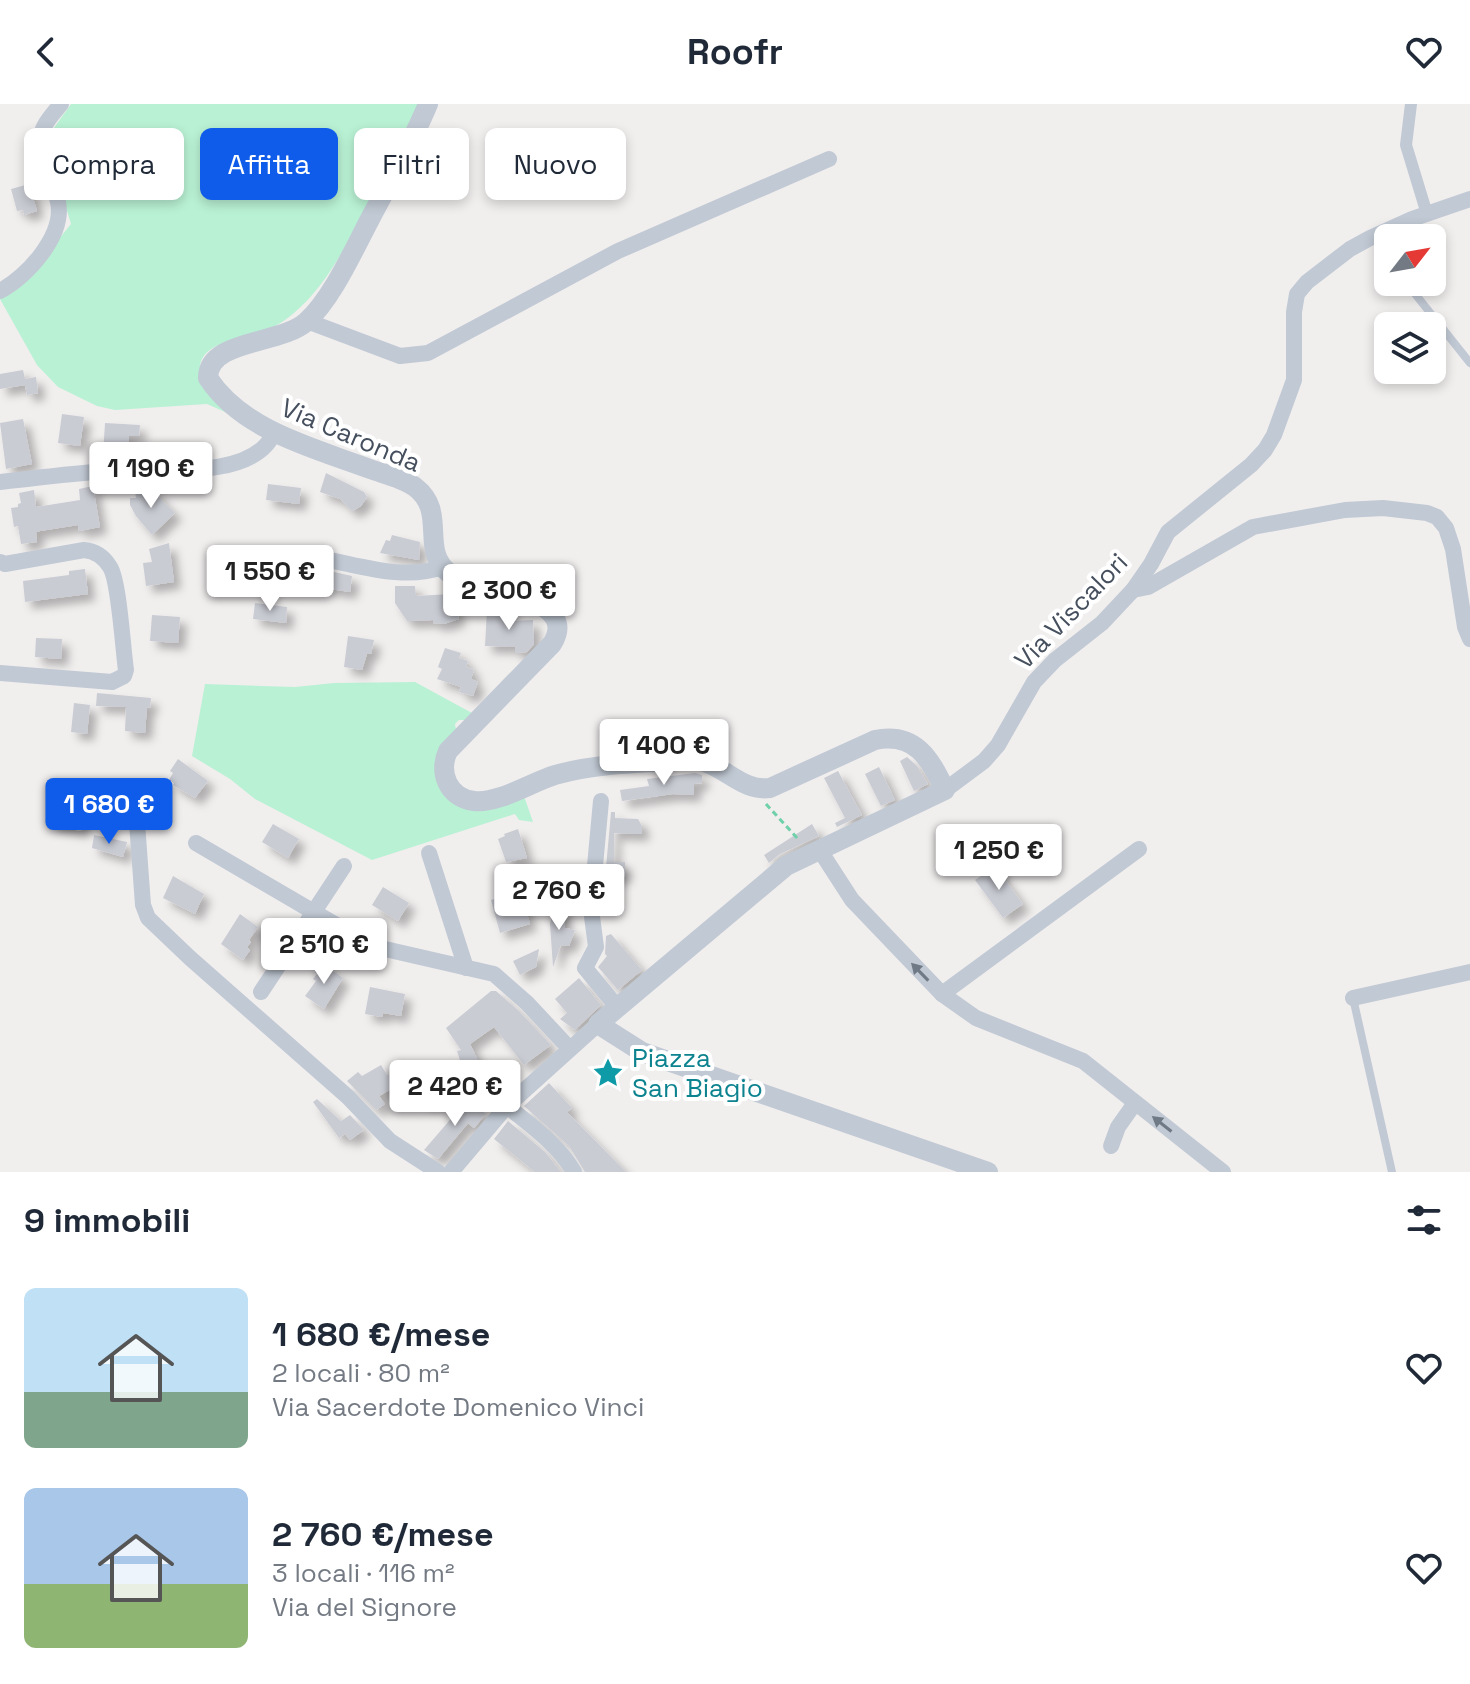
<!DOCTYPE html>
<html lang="it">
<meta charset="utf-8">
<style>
:root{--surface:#fff;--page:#f2f2f3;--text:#1f2937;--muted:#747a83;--accent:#0f5cea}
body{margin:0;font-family:"Space Grotesk",sans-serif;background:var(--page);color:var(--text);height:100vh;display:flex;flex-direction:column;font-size:30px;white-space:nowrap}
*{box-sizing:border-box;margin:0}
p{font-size:26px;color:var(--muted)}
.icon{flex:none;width:44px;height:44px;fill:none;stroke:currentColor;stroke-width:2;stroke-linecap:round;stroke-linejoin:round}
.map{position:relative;height:1068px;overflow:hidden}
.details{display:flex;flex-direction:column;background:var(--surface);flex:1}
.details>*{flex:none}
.hud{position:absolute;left:24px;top:24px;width:800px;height:72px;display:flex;gap:16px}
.needle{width:52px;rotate:59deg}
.tools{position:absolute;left:1374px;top:120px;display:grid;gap:16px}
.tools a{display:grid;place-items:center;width:72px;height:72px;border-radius:12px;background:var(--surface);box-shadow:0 4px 12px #0003;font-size:40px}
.price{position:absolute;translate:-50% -68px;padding:0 18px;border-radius:8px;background:#fff;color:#222;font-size:26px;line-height:52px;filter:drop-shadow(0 2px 4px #0008)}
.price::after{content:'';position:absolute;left:50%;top:48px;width:24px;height:18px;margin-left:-12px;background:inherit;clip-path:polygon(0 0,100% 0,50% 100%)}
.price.selected{background:var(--accent);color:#fff}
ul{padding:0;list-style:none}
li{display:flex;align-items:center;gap:24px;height:200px;padding:0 24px}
li span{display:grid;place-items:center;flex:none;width:224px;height:160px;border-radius:12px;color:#555}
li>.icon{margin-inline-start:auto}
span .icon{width:96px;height:96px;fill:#fffc;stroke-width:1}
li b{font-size:34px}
h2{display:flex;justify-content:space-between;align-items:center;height:96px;padding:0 24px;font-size:34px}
.pill{padding:0 28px;border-radius:12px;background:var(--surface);box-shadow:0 4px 12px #0003;font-size:28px;line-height:72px}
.pill.selected{background:var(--accent);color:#fff}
header{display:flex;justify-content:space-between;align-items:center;height:104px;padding:0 24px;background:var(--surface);font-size:36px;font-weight:600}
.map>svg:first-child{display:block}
.green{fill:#b9f1d4}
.building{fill:#caccd4;filter:url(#shadow)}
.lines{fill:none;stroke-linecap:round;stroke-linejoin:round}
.path{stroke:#6fd1a9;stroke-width:3;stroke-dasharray:6 4;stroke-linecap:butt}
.service{stroke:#c1c9d4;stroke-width:8}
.pedestrian{stroke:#c1c9d4;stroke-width:12}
.minor{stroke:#c1c9d4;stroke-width:16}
.tertiary{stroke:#c1c9d4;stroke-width:20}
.oneway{fill:#707a87}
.labels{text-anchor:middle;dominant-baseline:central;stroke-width:8;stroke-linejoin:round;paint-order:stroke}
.street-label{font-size:26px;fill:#454f5d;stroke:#fff}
.culture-label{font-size:26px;fill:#0d838f;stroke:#fff;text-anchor:start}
</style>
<header><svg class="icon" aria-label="back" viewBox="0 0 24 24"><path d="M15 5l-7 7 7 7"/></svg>Roofr<svg class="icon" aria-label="heart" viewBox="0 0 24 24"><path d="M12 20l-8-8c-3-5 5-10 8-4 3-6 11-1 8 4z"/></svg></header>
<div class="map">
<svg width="1470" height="1068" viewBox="0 0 1470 1068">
<defs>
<filter id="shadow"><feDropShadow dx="7" dy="7" stdDeviation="4" flood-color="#0004"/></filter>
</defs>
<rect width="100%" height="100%" fill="#f1eeee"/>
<g class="green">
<path d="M71,0h350c-16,36 -36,69 -54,104 -21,37 -40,77 -73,105 -8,7 -17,13 -27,16 -17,7 -57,12 -65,30 -10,20 18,42 30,56l-25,-11 -92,6 -18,-4 -39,-19 -21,-22 -37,-66 5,-6 17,-9 49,-60 -25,-85z"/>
<path d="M415,578l57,31 -7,7h-6l-4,4 1,6 -15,59 83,7 9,26 -14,-2 -4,-6 -143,46 -117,-61 -25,-20 -38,-23 13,-72 90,3 39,-4z"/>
</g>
<g class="building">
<path d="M29,80l8,27 -13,4 -1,-5 -6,1 -6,-22z"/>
<path d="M23,266l2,9 11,-2 2,16 -11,2 -2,-10 -25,4v-15z"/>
<path d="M62,310l22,3 -4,29 -22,-3z"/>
<path d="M23,315l9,45 -26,5 -6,-46z"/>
<path d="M105,319l35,2 -1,11h-10l-1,21 -25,-2z"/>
<path d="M326,369l38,19 3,5 -6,9 -9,5 -12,-12 -20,-7z"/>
<path d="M268,380l33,4 -2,16 -33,-4z"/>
<path d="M93,382l7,41 -21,4 -1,-6 -38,6 -4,1 1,10 -16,2 -3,-18 -4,1 -3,-19 7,-1v-3l3,-1 -2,-10 15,-3 2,17 44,-7 -1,-11z"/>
<path d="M135,387l25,1 -1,5 16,16 -23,22 -16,-19 -6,-11v-7h6z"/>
<path d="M392,431l28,7 -1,18 -39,-7 6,-13 4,1z"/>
<path d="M169,439l5,39 -28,4 -3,-23 9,-1 -3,-13z"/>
<path d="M85,465l3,25 -63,8 -2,-21 46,-6v-4z"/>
<path d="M325,466l27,6 -2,16 -27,-4z"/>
<path d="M395,482h20l1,10 35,-2 8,25 -15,5 -11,-1v-3l-26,1 -12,-18z"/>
<path d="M255,499l32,4 -1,16 -33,-4z"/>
<path d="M487,506l23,1 -1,10 24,-1 1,24 -7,8 -12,1v-6l-30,-1z"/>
<path d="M152,511l28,2 -2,26 -28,-2z"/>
<path d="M348,532l26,4 -3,14h-4l-5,16 -18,-3z"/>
<path d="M36,534l26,1 -1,20 -26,-2z"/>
<path d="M445,544l16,5 -2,5 9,3 -2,6 8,3 -3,9 7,3 -5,14 -14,-4 2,-5 -24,-8 5,-10 -4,-2z"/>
<path d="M97,589l54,5 -1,10 -3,-1 -2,26 -20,-2 1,-24 -30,-1z"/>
<path d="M74,599l16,2 -3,29 -16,-2z"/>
<path d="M907,653l10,9 11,18 -14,7 -14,-30z"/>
<path d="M178,655l30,22 -13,17 -22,-13 1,-2 -5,-3 4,-7 -3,-2z"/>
<path d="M879,663l16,33 -14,6 -16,-32z"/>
<path d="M838,667l24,44 -25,12 -2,-4 10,-5 -21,-40z"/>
<path d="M695,669l7,2v8l-8,1v11l-21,-1 -51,7 -2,-11 29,-4 -2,-7z"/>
<path d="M55,698l31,6 -5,23 -31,-6z"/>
<path d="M611,708h4v6l23,1 4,7v8l-28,-1v29h11v14l-20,3z"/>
<path d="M273,720l26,15 -11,19 -26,-16z"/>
<path d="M812,720l7,12 -39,18 -11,9 -5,-8z"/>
<path d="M518,725l9,29 -21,4 -8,-23 7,-3 -1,-2z"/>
<path d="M94,731l33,7 -4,15 -31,-9z"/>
<path d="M995,762l28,38 -20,14 -28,-38z"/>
<path d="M173,772l31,18 -9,20 -32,-16z"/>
<path d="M383,783l26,16 -11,18 -26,-16z"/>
<path d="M521,788l9,32 -30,9 -9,-33z"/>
<path d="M565,803v21l10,2 -6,16 -8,-1 -8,22 -3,-43 3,-16z"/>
<path d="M240,810l18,13 -9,13 2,2 -4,5 3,3 -7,10 -22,-16z"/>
<path d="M611,830l31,36 -24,20 -20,-23 9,-11 -2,-2 1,-18z"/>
<path d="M539,845l-3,18 -16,8 -7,-14z"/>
<path d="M322,859l21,15 -19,31 -19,-13 11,-15 -3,-2 4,-5 -2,-2z"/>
<path d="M579,874l22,27 -26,25 -15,-11 7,-6 -12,-14z"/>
<path d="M370,883l35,7 -4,22 -18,-3 -1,4 -17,-3z"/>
<path d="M491,887h5l23,20 32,34 -27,20 -30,-38 -24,17 15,32 4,-2 8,13 -7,4 -34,8 -6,-5 -24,10 -4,-8 -4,3 -11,-19 -28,16 6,8 -9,6 -29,-29 11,-9 4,4 19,-11 6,10 43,-14 2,8 -6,2 6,12 32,-10 -7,-22 4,-1 -15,-22z"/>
<path d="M549,979l23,25 -5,4 59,60h-41l-16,-26 -45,-40z"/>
<path d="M317,995l24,22 9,-6 14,15 -14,10 -5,-6 -6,4 -26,-36z"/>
<path d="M467,996l19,14 -12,14 -6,-5 -30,36 -14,-9z"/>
<path d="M508,1017l37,31 16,20h-26l-41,-33z"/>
</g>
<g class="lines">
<path class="path" d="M766,700l33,36"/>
<g class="service">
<path d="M1412,186l58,73"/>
<path d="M1353,894l39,174"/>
</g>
<path class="pedestrian" d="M1411,0l-5,41 21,69"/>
<g class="minor">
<path d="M0,187c27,-14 65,-56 58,-89 -4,-20 -17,-40 -18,-60 0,-15 12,-27 21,-38"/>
<path d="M307,217l93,35 28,-3 190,-102 211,-92"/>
<path d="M0,378c35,-4 69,-8 104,-11 43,-3 151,12 170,-39"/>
<path d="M312,453c43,6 88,25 131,10"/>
<path d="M0,458l5,2 79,-14c11,1 20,7 26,17 9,13 13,83 16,103l-2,6 -12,6 -112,-9"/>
<path d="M1133,486l15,-3 105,-60 92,-17 38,-2 44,5 10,4 9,11 7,21 12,78 5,12"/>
<path d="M945,686l39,-29 14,-16 36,-63 21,-22 47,-37 31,-33 18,-26 17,-32 83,-67 14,-15 9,-15 20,-55v-68l3,-18 10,-12 43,-33 20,-11 42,-19 58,-20"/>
<path d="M601,697l-10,108 5,38 -11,21 33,40"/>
<path d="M136,705l7,96 5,13 42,40 158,139 42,44 48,31"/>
<path d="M196,739l176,103 122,28 33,29 43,46"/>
<path d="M819,745l33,51 90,94 34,24 107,43 140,111"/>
<path d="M429,749l37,115"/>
<path d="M261,888l83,-126"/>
<path d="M942,890l197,-145"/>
<path d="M1353,894l117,-26"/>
<path d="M507,1002c24,20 52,39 67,66"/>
<path d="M1111,1042l7,-19 17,-24"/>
<path d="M451,1068l56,-66 91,-82"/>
</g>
<path class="tertiary" d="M428,0c-16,39 -38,77 -58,115 -16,30 -38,80 -64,103 -26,23 -98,17 -98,56 35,53 106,70 162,91 14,5 33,9 45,18 33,25 4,63 34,86 24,18 134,22 103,71l-104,107c-10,21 0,47 26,50 24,3 58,-19 81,-26 46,-13 95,-12 141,-15 28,4 45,32 74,28l105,-48c40,-8 55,18 70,50l-159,76 -188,158 44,28 346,120"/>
</g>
<defs><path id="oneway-solid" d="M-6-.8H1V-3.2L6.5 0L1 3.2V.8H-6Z" transform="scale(2)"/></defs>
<g class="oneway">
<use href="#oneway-solid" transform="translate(920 868) rotate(-134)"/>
<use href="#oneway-solid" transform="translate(1162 1020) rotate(-142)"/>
</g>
<defs>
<g id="sight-bare" transform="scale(2.4)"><path d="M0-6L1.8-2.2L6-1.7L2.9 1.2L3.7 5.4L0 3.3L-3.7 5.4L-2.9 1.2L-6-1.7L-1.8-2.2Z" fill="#0f9aa8" stroke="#fff" stroke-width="2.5" paint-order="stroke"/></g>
</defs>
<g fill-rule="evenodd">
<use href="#sight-bare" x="608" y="969"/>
</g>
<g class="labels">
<g class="street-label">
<text transform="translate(351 331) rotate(23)">Via Caronda</text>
<text transform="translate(1071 507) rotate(-46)">Via Viscalori</text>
</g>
<g class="culture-label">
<text x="632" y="954">Piazza<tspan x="632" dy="30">San Biagio</tspan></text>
</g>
</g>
</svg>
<div class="tools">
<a><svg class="needle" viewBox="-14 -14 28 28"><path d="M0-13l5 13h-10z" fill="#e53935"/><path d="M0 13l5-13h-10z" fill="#747a83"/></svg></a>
<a><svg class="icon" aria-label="layers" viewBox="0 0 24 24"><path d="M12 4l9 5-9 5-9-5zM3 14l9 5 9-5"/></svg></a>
</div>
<b class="price" style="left:151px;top:406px">1 190 €</b>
<b class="price" style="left:270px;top:509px">1 550 €</b>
<b class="price" style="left:509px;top:528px">2 300 €</b>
<b class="price" style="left:664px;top:683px">1 400 €</b>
<b class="price selected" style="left:109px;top:742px">1 680 €</b>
<b class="price" style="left:999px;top:788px">1 250 €</b>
<b class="price" style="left:559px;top:828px">2 760 €</b>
<b class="price" style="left:324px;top:882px">2 510 €</b>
<b class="price" style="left:455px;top:1024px">2 420 €</b>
<div class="hud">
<a class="pill">Compra</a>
<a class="pill selected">Affitta</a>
<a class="pill">Filtri</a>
<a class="pill">Nuovo</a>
</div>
</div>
<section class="details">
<h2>9 immobili<svg class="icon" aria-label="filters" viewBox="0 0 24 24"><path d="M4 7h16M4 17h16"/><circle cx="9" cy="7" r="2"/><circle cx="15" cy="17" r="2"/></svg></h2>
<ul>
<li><span style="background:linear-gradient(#bfe0f5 65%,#7fa58c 0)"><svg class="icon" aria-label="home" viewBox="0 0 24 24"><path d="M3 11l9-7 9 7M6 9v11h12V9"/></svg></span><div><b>1 680 €/mese</b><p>2 locali · 80 m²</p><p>Via Sacerdote Domenico Vinci</p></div><svg class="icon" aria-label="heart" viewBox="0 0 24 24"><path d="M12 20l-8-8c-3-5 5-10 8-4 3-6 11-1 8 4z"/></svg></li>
<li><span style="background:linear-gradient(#a9c7e8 60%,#8fb573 0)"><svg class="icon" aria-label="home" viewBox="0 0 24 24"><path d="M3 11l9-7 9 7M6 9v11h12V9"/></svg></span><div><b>2 760 €/mese</b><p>3 locali · 116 m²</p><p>Via del Signore</p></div><svg class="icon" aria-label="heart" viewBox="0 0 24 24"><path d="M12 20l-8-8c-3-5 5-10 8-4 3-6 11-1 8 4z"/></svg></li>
</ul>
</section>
